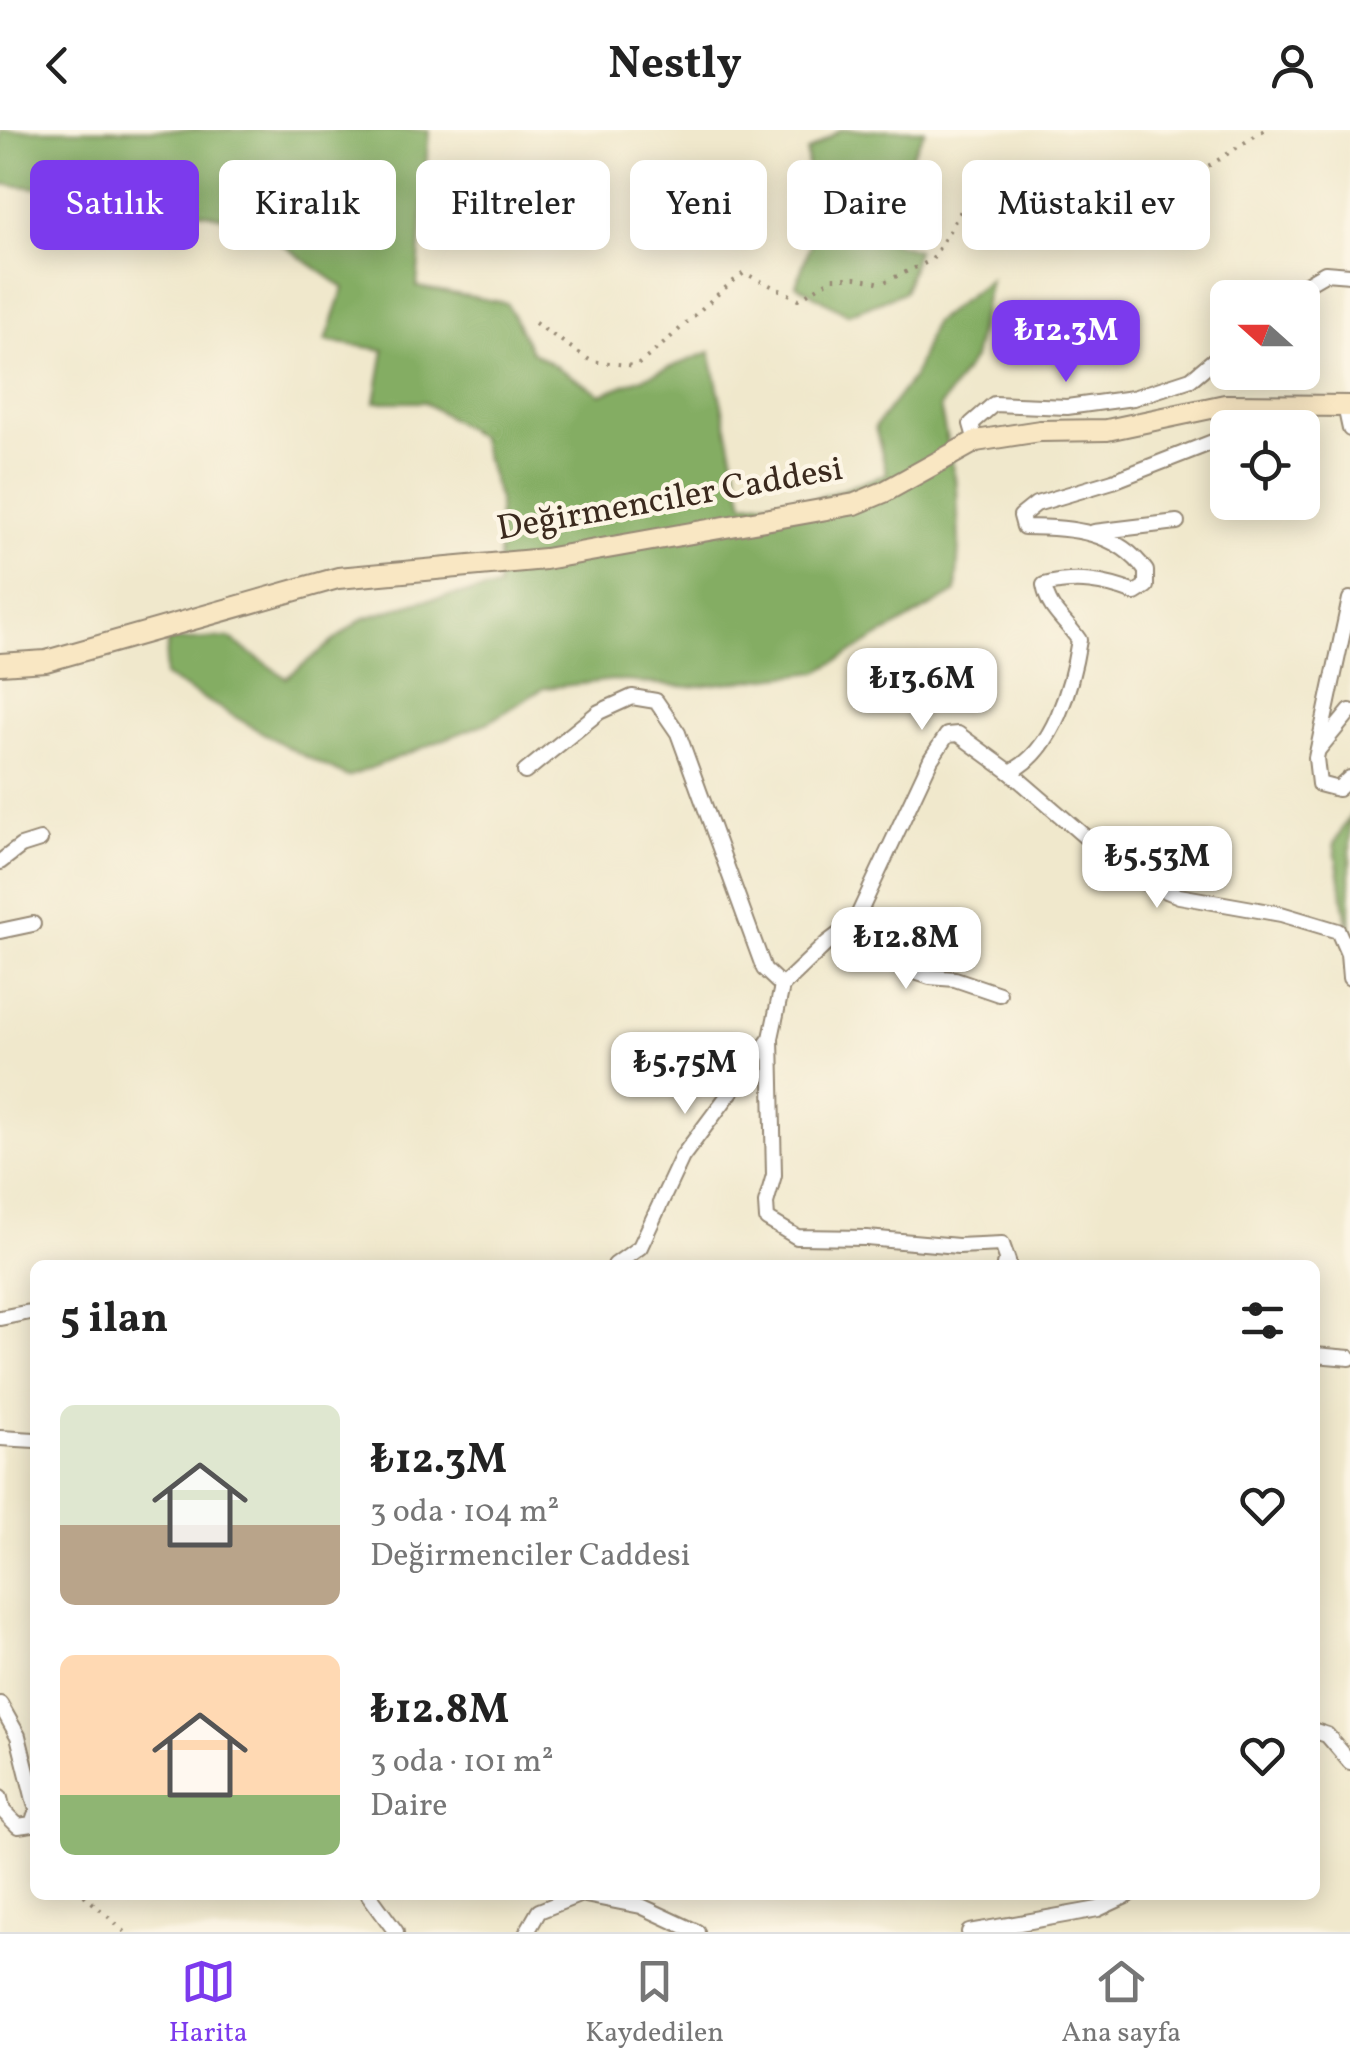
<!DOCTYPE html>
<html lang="tr">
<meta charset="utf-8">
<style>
:root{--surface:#fff;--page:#f2f2f2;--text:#222;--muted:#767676;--line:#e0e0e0;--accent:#7c3aed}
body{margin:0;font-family:Vollkorn,serif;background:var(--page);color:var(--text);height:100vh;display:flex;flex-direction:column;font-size:38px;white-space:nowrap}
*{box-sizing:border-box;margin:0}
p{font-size:32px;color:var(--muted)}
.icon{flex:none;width:55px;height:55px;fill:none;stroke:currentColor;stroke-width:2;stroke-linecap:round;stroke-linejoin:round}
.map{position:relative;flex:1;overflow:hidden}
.sheet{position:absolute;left:30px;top:1130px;width:1290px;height:640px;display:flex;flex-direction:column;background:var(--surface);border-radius:15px;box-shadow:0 5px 25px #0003}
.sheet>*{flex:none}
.banner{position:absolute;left:30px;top:30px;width:1290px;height:90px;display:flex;gap:20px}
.needle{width:65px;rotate:291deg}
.tools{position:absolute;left:1210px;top:150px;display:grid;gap:20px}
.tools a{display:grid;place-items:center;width:110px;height:110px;border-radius:15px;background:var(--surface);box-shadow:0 5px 25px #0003;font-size:50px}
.price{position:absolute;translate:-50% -85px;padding:0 22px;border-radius:20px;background:#fff;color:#222;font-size:32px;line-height:65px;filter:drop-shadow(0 2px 5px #0008)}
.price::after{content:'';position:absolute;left:50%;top:60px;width:30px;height:22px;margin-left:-15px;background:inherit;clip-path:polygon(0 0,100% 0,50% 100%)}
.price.on{background:var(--accent);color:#fff}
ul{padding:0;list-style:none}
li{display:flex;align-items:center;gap:30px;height:250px;padding:0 30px}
li span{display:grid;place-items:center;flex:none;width:280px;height:200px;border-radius:15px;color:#555}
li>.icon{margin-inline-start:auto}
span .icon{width:120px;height:120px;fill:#fffc;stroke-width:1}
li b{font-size:42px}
h2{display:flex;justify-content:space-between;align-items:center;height:120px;padding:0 30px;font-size:42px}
.tag{padding:0 35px;border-radius:15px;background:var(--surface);box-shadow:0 5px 25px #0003;font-size:35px;line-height:90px}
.tag.on{background:var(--accent);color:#fff}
header{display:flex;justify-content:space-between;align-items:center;height:130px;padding:0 30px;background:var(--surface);font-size:45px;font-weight:700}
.menu{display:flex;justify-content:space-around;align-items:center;height:140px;border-top:2px solid var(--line);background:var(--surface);font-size:28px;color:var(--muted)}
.menu a{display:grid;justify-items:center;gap:5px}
.menu .on{color:var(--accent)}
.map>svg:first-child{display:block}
.forest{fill:#84ad64;stroke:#606c41;stroke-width:2.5}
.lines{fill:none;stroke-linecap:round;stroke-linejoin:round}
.street-casing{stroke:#968975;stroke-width:18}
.secondary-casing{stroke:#968975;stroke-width:24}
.path{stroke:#968975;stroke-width:4;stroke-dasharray:2.5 8;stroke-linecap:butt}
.street{stroke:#fff;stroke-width:14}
.secondary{stroke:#f9e7c3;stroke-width:20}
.labels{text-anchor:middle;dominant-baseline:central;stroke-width:9;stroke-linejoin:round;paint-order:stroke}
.street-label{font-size:35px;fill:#3b2a1e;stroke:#fcf5e5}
</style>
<header><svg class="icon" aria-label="back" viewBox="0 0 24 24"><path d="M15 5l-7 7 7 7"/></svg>Nestly<svg class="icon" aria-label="person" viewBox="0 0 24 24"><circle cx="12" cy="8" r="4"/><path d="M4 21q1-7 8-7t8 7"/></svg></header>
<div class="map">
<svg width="1350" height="1802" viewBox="0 0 1350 1802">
<rect width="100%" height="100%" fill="#fcf5e5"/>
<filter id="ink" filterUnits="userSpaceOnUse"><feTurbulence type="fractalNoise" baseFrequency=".01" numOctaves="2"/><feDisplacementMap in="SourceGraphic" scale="20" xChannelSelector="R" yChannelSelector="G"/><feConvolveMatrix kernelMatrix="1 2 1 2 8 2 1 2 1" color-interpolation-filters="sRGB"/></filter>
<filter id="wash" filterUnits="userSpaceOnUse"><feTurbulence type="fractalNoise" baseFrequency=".0048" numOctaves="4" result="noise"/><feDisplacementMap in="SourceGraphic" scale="40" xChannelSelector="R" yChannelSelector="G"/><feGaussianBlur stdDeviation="2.25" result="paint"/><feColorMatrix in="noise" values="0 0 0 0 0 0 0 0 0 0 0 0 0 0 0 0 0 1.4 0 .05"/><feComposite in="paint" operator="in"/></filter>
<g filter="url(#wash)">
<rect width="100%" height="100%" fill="#f0e8cc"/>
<g class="forest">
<path d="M0,0h429l-12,157 90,16 24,48 70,43 109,-42 34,151 71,-4 72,-25 -12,-47 39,-51 19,-53 57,-44 -17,80 -33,48 17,81 2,56 -3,48 -138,80 -129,15 -76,-7 -69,8 -55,34 -141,55 -50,-24 -134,-77 4,-35 61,-3 57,40 76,-59 59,-18 77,-13 1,-88 -20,-63 -55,-35h-49l9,-52 -58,-9 18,-53 -91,-64 -113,-26 -140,-14z"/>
<path d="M840,0h85l-23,44 -21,65 36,11 -13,42 -56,22 -52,-29 14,-39 -3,-94z"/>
<path d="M1350,686v125l-16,-98z"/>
</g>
</g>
<g filter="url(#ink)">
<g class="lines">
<g class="street-casing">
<g id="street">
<path d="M1282,168l43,-25 25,2"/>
<path d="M1345,276l5,23"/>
<path d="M1250,298l45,-18"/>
<path d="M976,311l-5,-17 23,-20 73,3 66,-9 58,-19 37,-31"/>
<path d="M1094,402l83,-10"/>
<path d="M1350,469l-34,159 3,26 19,5 12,-11"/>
<path d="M1318,620l32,-39"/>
<path d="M525,642l74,-60 33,-15 24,4 22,32 86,236 18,17 45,-43 28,-21 76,-163 16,-24 11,-1 52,38c44,-20 62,-88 69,-132 -15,-22 -30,-28 -35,-55 32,-8 60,-4 91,8l11,-7v-15c-28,-40 -76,-44 -122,-44l-3,-11 15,-12 77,-23 115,-45"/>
<path d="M1010,642l95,82 36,27 38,15 102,18 57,17 10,23 2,24"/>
<path d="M0,732l21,-16 19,-6"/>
<path d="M855,792l42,44 33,11 25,2 44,15"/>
<path d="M0,801l33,-7"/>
<path d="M771,908l3,137 -8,28 1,16 30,18 70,1 91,8 44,-2 6,17 -4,4"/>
<path d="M615,1135l25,-18 42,-90 89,-119 11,-52"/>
<path d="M0,1188l35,-7"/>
<path d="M1315,1225l35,3"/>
<path d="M0,1308l35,2"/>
<path d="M0,1574l18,32 17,68"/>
<path d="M1315,1601l12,4 23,27"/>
<path d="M0,1668l3,13 15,15 14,-2 3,-9"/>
<path d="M369,1765l27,37"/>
<path d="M585,1765l56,11 56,26"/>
<path d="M527,1802l12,-21 40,-16"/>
<path d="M969,1802l129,-23 30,-14"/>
</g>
</g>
<g class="secondary-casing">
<path id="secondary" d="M0,534l46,-3 292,-83 207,-19 310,-55 29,-12 92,-51 64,-10 67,-1 118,-25 125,1"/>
</g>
<g class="path">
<path d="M535,193l56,38 45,5c39,-29 70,-65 108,-93l55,26 34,-21h23l26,5 50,-23 30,-51 34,-22 83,2 88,-5 45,-20 52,-34"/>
<path d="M84,1765l41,37"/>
</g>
<use href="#street" class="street"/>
<use href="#secondary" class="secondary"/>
</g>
</g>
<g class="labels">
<g class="street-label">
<text transform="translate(670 370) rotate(-10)">Değirmenciler Caddesi</text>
</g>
</g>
</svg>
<div class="tools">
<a><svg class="needle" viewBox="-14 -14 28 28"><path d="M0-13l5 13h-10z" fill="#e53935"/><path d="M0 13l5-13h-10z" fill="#767676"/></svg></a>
<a><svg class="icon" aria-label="locate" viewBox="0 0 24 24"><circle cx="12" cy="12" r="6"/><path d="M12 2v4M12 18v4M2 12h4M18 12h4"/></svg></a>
</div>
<b class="price on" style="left:1066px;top:255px">₺12.3M</b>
<b class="price" style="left:922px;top:603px">₺13.6M</b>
<b class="price" style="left:1157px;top:781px">₺5.53M</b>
<b class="price" style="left:906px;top:862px">₺12.8M</b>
<b class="price" style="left:685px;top:987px">₺5.75M</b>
<div class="banner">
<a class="tag on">Satılık</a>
<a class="tag">Kiralık</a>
<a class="tag">Filtreler</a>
<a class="tag">Yeni</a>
<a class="tag">Daire</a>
<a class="tag">Müstakil ev</a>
</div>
<section class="sheet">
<h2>5 ilan<svg class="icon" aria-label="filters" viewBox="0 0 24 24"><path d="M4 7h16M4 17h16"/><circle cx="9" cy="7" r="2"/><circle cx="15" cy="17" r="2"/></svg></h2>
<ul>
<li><span style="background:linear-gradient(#dfe7d0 60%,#b9a48a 0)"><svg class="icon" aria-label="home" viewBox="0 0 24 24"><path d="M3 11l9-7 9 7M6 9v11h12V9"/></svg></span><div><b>₺12.3M</b><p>3 oda · 104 m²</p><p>Değirmenciler Caddesi</p></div><svg class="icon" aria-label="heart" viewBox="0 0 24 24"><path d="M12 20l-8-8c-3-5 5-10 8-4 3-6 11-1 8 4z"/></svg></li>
<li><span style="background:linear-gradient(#ffd9b3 70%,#8fb573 0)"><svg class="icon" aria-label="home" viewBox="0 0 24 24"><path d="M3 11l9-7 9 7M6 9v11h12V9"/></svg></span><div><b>₺12.8M</b><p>3 oda · 101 m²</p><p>Daire</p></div><svg class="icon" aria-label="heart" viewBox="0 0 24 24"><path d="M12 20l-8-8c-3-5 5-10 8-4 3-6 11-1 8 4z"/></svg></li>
</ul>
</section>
</div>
<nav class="menu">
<a class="on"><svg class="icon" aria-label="map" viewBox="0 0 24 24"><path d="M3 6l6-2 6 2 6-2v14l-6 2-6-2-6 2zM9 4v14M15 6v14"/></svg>Harita</a>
<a><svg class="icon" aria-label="saved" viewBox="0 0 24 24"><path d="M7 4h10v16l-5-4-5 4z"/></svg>Kaydedilen</a>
<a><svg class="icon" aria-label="home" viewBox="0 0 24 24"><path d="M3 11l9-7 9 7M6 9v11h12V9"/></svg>Ana sayfa</a>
</nav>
